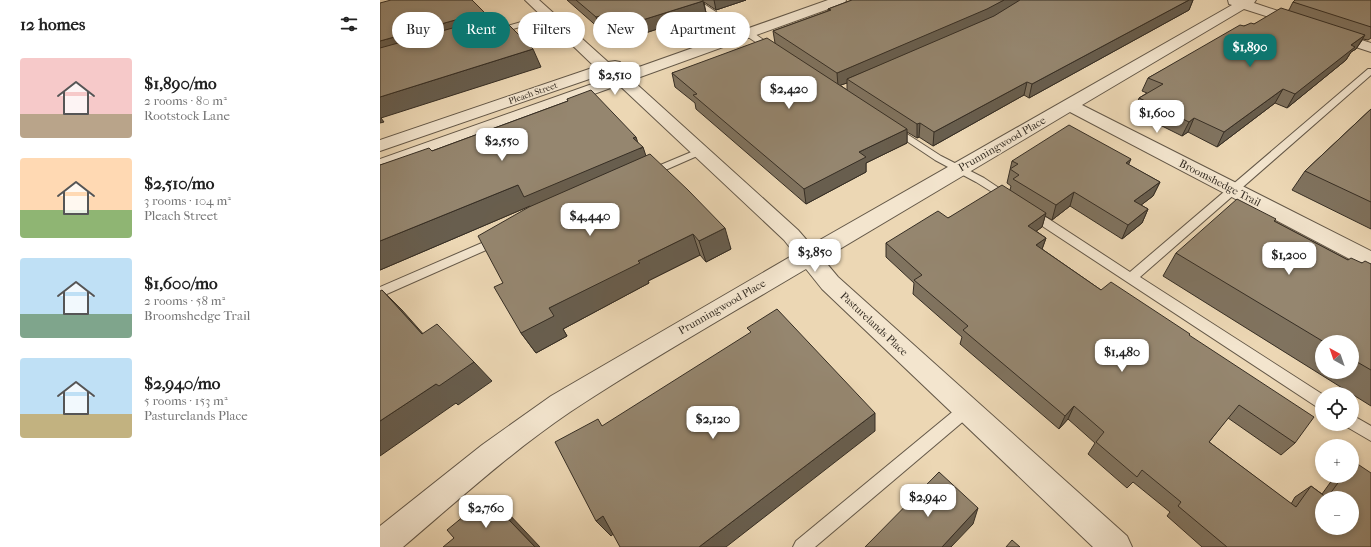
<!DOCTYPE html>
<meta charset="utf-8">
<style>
:root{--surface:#fff;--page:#f6f6f6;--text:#222;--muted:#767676;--accent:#0f766e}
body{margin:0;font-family:"IM FELL French Canon",serif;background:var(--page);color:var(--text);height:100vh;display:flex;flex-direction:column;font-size:15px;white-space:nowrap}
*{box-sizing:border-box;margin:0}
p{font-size:13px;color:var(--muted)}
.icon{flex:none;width:22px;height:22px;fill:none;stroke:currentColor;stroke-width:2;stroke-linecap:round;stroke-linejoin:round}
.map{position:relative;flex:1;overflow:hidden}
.sheet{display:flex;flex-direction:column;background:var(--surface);width:380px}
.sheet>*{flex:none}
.guide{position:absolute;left:12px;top:12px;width:380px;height:36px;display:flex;gap:8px}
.needle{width:26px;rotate:320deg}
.buttons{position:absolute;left:935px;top:335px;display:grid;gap:8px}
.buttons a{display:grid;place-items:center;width:44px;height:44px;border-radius:50%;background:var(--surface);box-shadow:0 2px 6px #0003;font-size:20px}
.price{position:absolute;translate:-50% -34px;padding:0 9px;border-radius:8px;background:#fff;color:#222;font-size:13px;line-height:26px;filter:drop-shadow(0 1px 2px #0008)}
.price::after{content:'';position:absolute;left:50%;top:24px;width:12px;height:9px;margin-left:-6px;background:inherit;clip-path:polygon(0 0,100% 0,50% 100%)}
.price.on{background:var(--accent);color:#fff}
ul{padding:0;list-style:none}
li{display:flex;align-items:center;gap:12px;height:100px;padding:0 20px}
li span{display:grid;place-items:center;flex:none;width:112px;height:80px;border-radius:4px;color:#555}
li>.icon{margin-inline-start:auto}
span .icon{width:48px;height:48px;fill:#fffc;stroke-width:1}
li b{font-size:17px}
h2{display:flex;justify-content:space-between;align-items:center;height:48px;padding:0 20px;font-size:17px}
.chip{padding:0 14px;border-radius:18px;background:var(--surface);box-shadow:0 2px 6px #0003;font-size:14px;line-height:36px}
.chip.on{background:var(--accent);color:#fff}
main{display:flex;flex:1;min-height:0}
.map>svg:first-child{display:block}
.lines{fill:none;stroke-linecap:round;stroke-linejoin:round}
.lane-casing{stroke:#645848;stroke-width:2}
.street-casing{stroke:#645848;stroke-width:2}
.lane{fill:#f3e5ce;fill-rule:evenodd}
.street{fill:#f3e5ce;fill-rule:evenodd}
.wall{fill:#80735f;stroke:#362e24;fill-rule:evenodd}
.shaded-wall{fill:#685e4e;stroke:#362e24}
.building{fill:#95866f;stroke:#362e24}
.labels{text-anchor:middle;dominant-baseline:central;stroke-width:3;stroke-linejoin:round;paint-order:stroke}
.far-street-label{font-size:9px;fill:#362e24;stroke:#f3e5ce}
.street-label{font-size:11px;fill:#362e24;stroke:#f3e5ce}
</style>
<main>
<section class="sheet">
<h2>12 homes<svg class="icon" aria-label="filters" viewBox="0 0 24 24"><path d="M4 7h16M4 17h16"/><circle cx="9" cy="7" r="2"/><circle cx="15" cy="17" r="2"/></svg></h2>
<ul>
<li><span style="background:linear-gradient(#f6c9c9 70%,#b9a48a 0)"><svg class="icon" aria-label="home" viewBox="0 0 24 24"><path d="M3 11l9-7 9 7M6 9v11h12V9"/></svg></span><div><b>$1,890/mo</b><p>2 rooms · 80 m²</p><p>Rootstock Lane</p></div></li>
<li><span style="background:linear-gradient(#ffd9b3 65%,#8fb573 0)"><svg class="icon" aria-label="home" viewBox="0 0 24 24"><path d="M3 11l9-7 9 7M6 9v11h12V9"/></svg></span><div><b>$2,510/mo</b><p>3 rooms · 104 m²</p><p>Pleach Street</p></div></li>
<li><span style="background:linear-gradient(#bfe0f5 70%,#7fa58c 0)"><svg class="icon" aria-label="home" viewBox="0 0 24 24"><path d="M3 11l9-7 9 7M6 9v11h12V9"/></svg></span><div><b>$1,600/mo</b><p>2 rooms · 58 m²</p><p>Broomshedge Trail</p></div></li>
<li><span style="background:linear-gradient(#bfe0f5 70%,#c2b280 0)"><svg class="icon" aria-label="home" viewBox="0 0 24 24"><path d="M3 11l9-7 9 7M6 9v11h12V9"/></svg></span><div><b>$2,940/mo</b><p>5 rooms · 153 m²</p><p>Pasturelands Place</p></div></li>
</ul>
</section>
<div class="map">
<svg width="991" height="547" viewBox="0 0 991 547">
<rect width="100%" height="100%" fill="#ecd7b4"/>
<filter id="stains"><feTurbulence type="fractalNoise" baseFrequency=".005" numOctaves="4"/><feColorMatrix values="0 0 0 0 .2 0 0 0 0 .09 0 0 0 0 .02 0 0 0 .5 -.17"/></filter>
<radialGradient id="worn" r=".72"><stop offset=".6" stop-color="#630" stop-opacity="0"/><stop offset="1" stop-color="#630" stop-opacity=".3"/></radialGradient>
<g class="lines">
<g class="lane-casing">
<g id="lane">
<path d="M310,0h8l36,24 -1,2h-6z"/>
<path d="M166,15h3l4,2 -57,17 -4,-2 1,-2z"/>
<path d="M365,31h6l25,18 -4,2h-3l-24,-16z"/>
<path d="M988,69h3v6l-231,202 182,117v14l-5,-1 -290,-191 -1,-3 1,-3h8l95,62z"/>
<path d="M513,125l48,31 43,22 30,20 -1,2h-8l-29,-18 -41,-22 -45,-30 -2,-2 2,-2z"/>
<path d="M321,148l5,3 -2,2 -50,22 -4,1 -5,-3 1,-2z"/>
<path d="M118,236l4,1 2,3 -2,3 -122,54v-10z"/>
<path d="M587,402l5,2 2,5 -2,5 -157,133h-22l3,-6 166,-137z"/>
<path d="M972,415l19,11v15l-24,-14 -1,-3h6z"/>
</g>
</g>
<g class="street-casing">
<g id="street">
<path d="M145,0h14l69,62 7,-1 5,1 2,3 -5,4 5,4 206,-73h18l-1,3 -213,77 166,150 13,15 421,-240 -3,-1 -1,-4h28l-2,3 51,17 2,3 -2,3 -5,1 -56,-18 -162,96 289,146v17l-8,-2 -293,-154 -247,147 15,18 289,259 5,11h-39l-271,-258 -16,-20c-79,47 -159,92 -236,143 -59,40 -113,89 -167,135h-23v-21l102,-81 69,-49 244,-142 -11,-14 -165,-155 -239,86v-12l229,-81 -5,-4 -224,77v-11l215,-73z"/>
<path d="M950,30l41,13v9l-46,-15 -2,-3 2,-3z"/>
</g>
</g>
<use href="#lane" class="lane"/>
<use href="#street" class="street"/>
</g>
<g class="wall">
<path d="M187,0h179l-30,10 -12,-8 2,11 -85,28 -5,-4h-2l-9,-8 -4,1z"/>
<path d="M472,0h341l-4,10 -160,88 -5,-3 -91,51 -14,-9 -2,1 -10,-6v11l-41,20v9l-60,32 -110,-95 -1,-6 -20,-16 -3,-14 103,-30 -2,-12 55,-20v-2zM467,83v7l-7,-5z"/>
<path d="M991,0v38l-3,2 -5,-1 -7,10 -5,3 -5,8 -59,48 -12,-5 -58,44 -29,-15 -6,4 -48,-24 5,-14 8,-5 -5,-2 6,-13 96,-52 10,-2 35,-14 4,-8z"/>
<path d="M187,99l71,44 8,13 85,93 -25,13 -6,-7 -52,26 1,2 -86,46 4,7 -31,17 -15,-20 -18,-50 27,-77 -150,64v-105l52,-14 136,-50z"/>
<path d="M991,109v120l-79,-39 13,-19z"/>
<path d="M632,161l117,4 31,17 -7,14 -12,9 7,4 -6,14 -20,16 -52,-33 -18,14 -7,-4 -3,11 -6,4 10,7 -4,11 59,41 88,46 106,107 -14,12 -53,-37 -19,24 82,62 4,-7 16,-11 11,8 13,-18h17v-14l1,-1 18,86h-169l-35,-31 3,-4 -37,-30 -6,6 -39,-34 7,-11 -27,-24 -9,10 -99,-85 2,-7 -49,-43 1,-11 -28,-26v-14l62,-25 62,-28 1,-4 -4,-3z"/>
<path d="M896,219l-2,2 74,39 14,3 9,1v142l-208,-130 13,-23zM942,342h30v30h-30z"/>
</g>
<g class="shaded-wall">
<path d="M334,0h32l-30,10z"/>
<path d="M624,0h19l-38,22 -138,57v4l-9,3 -1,-13z"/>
<path d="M809,0h4l-4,10 -160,88 3,-14z"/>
<path d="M323,1l3,12 -85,28 -4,-13z"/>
<path d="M104,12l8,17 -112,32v-20z"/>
<path d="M220,16l5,13 -4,1 -5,-13z"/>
<path d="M229,24h3l4,13h-2z"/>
<path d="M985,35l-9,14 -5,3 -5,8 -59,48 8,-14 56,-49z"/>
<path d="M153,49l8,18 -160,51 3,4 -4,1v-26z"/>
<path d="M647,82l-3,13 -91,51 1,-14z"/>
<path d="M903,89l-8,14 -58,44 7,-15z"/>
<path d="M814,118l-6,14 -6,4 7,-14z"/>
<path d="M540,123l-1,14 -2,1v-14z"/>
<path d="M527,129v14l-41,20v9l-60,32 -2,-15 55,-37z"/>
<path d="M256,137l4,12 3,-2 7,21 -114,50 -6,-12 -150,64v-29z"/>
<path d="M751,159l-6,14 1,-10z"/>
<path d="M780,182l-7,14 -25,19 6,-14z"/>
<path d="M694,192l-4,14 -18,14 4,-15z"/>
<path d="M768,209l-6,14 -20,16 6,-14z"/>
<path d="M666,213l-4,14 -18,13 4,-14z"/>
<path d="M345,228l6,21 -25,13 -7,-21z"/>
<path d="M313,234l7,21 -52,26 1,2 -86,46 4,7 -31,17 -15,-20 28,-25 89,-47z"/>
<path d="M666,238l-5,14 -5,-7z"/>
<path d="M2,290l20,20 39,44 -19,-20z"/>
<path d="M94,362l18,19 -34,24 -2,-2 -76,53v-35l56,-37z"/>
<path d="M694,406l-6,13 -9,10 6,-13z"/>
<path d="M495,413v18l-149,116h-27z"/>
<path d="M107,497l20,15 33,35h-5z"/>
<path d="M598,508l-5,16 -22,23h-9z"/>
<path d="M223,516l14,15 -6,5 -15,-15z"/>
</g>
<g class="building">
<path d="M11,0h81l12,12 -104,29v-38z"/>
<path d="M196,0h127v1l-86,27 -5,-4h-3l-9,-8 -4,1z"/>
<path d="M472,0h152l-17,9 -150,64 -64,-42 58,-21 -3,-1z"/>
<path d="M640,0h169l-157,84 -5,-2 -93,50 -14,-9 -3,1 -70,-45 147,-63z"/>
<path d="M915,0h76v27l-78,-25z"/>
<path d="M901,8l84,27 -14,10 4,2 -60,47 -12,-5 -59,43 -30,-14 -5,4 -50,-24 24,-14 -15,-6 92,-53 4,1 7,-3 3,1z"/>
<path d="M109,18l4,5 11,-3 29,29 -153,48v-49z"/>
<path d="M387,38l140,91 -48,23 7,5 -62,32 -111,-94 4,-1 -25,-21z"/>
<path d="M211,90l45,47 -3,1 10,9 -119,50 -6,-12 -138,56v-76l49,-17 3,3 136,-50 -1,-2z"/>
<path d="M991,109v93l-66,-31z"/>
<path d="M689,125l62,34 -5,4 34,19 -26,19 14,8 -20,16 -54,-33 -18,13 -43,-26 6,-4 -9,-6 8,-5 -6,-3z"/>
<path d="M270,154l38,36 37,38 -26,13 -6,-7 -55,27 2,2 -91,45 5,8 -33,17 -27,-46 9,-4 -25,-47 51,-29z"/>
<path d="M622,185l44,28 -18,13 18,12 -10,7 65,45 10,-8 79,52 -1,1 125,82 -19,26 -56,-38 -30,37 87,65 15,-21 16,12h-5v30h30v-30h-25l16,-22h9v-13l1,-2 18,12v74h-144l-49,-41 3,-4 -39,-32 -5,7 -41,-35 8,-10 -30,-26 -9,10 -102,-86 5,-4 -54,-46 8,-5 -36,-32 52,-32 10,7z"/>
<path d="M857,199l39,20 -2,2 74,39 3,-2 11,5 3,-2 6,3v106l-19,-11v-17h-28l-148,-89z"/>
<path d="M2,290l40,44 15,-10 37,38 -35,24 -3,-2 -56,37v-130z"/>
<path d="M397,309l98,104 -176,134h-79l-17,-31 -7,5 -41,-79 43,-23 4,7 149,-94 -4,-4z"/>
<path d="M559,472l39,36 -36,39h-77z"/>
<path d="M107,497l48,50h-92l11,-9 -7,-8z"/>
<path d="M632,540l8,7h-14z"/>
</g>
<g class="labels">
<g class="far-street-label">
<text transform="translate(153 93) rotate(-19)">Pleach Street</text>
</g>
<g class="street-label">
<text transform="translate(622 144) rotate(-30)">Prunningwood Place</text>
<text transform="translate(840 183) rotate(27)">Broomshedge Trail</text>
<text transform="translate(342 307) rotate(-30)">Prunningwood Place</text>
<text transform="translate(494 324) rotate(43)">Pasturelands Place</text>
</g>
</g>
<rect width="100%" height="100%" filter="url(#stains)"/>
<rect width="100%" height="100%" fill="url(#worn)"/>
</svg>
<div class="buttons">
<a><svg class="needle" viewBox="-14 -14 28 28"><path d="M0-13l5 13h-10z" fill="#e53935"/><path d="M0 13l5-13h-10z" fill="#767676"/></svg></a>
<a><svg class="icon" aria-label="locate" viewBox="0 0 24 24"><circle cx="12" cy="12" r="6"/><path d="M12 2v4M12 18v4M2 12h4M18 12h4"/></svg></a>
<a>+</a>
<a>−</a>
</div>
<b class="price on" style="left:870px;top:68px">$1,890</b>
<b class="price" style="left:235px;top:96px">$2,510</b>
<b class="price" style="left:409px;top:110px">$2,420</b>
<b class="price" style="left:777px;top:134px">$1,600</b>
<b class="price" style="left:122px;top:162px">$2,550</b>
<b class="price" style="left:210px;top:237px">$4,440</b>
<b class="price" style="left:435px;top:273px">$3,850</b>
<b class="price" style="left:909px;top:276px">$1,200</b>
<b class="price" style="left:742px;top:373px">$1,480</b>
<b class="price" style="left:333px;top:440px">$2,120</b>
<b class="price" style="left:548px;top:518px">$2,940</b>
<b class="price" style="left:106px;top:529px">$2,760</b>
<div class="guide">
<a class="chip">Buy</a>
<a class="chip on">Rent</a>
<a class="chip">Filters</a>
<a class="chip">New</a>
<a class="chip">Apartment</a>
</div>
</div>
</main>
